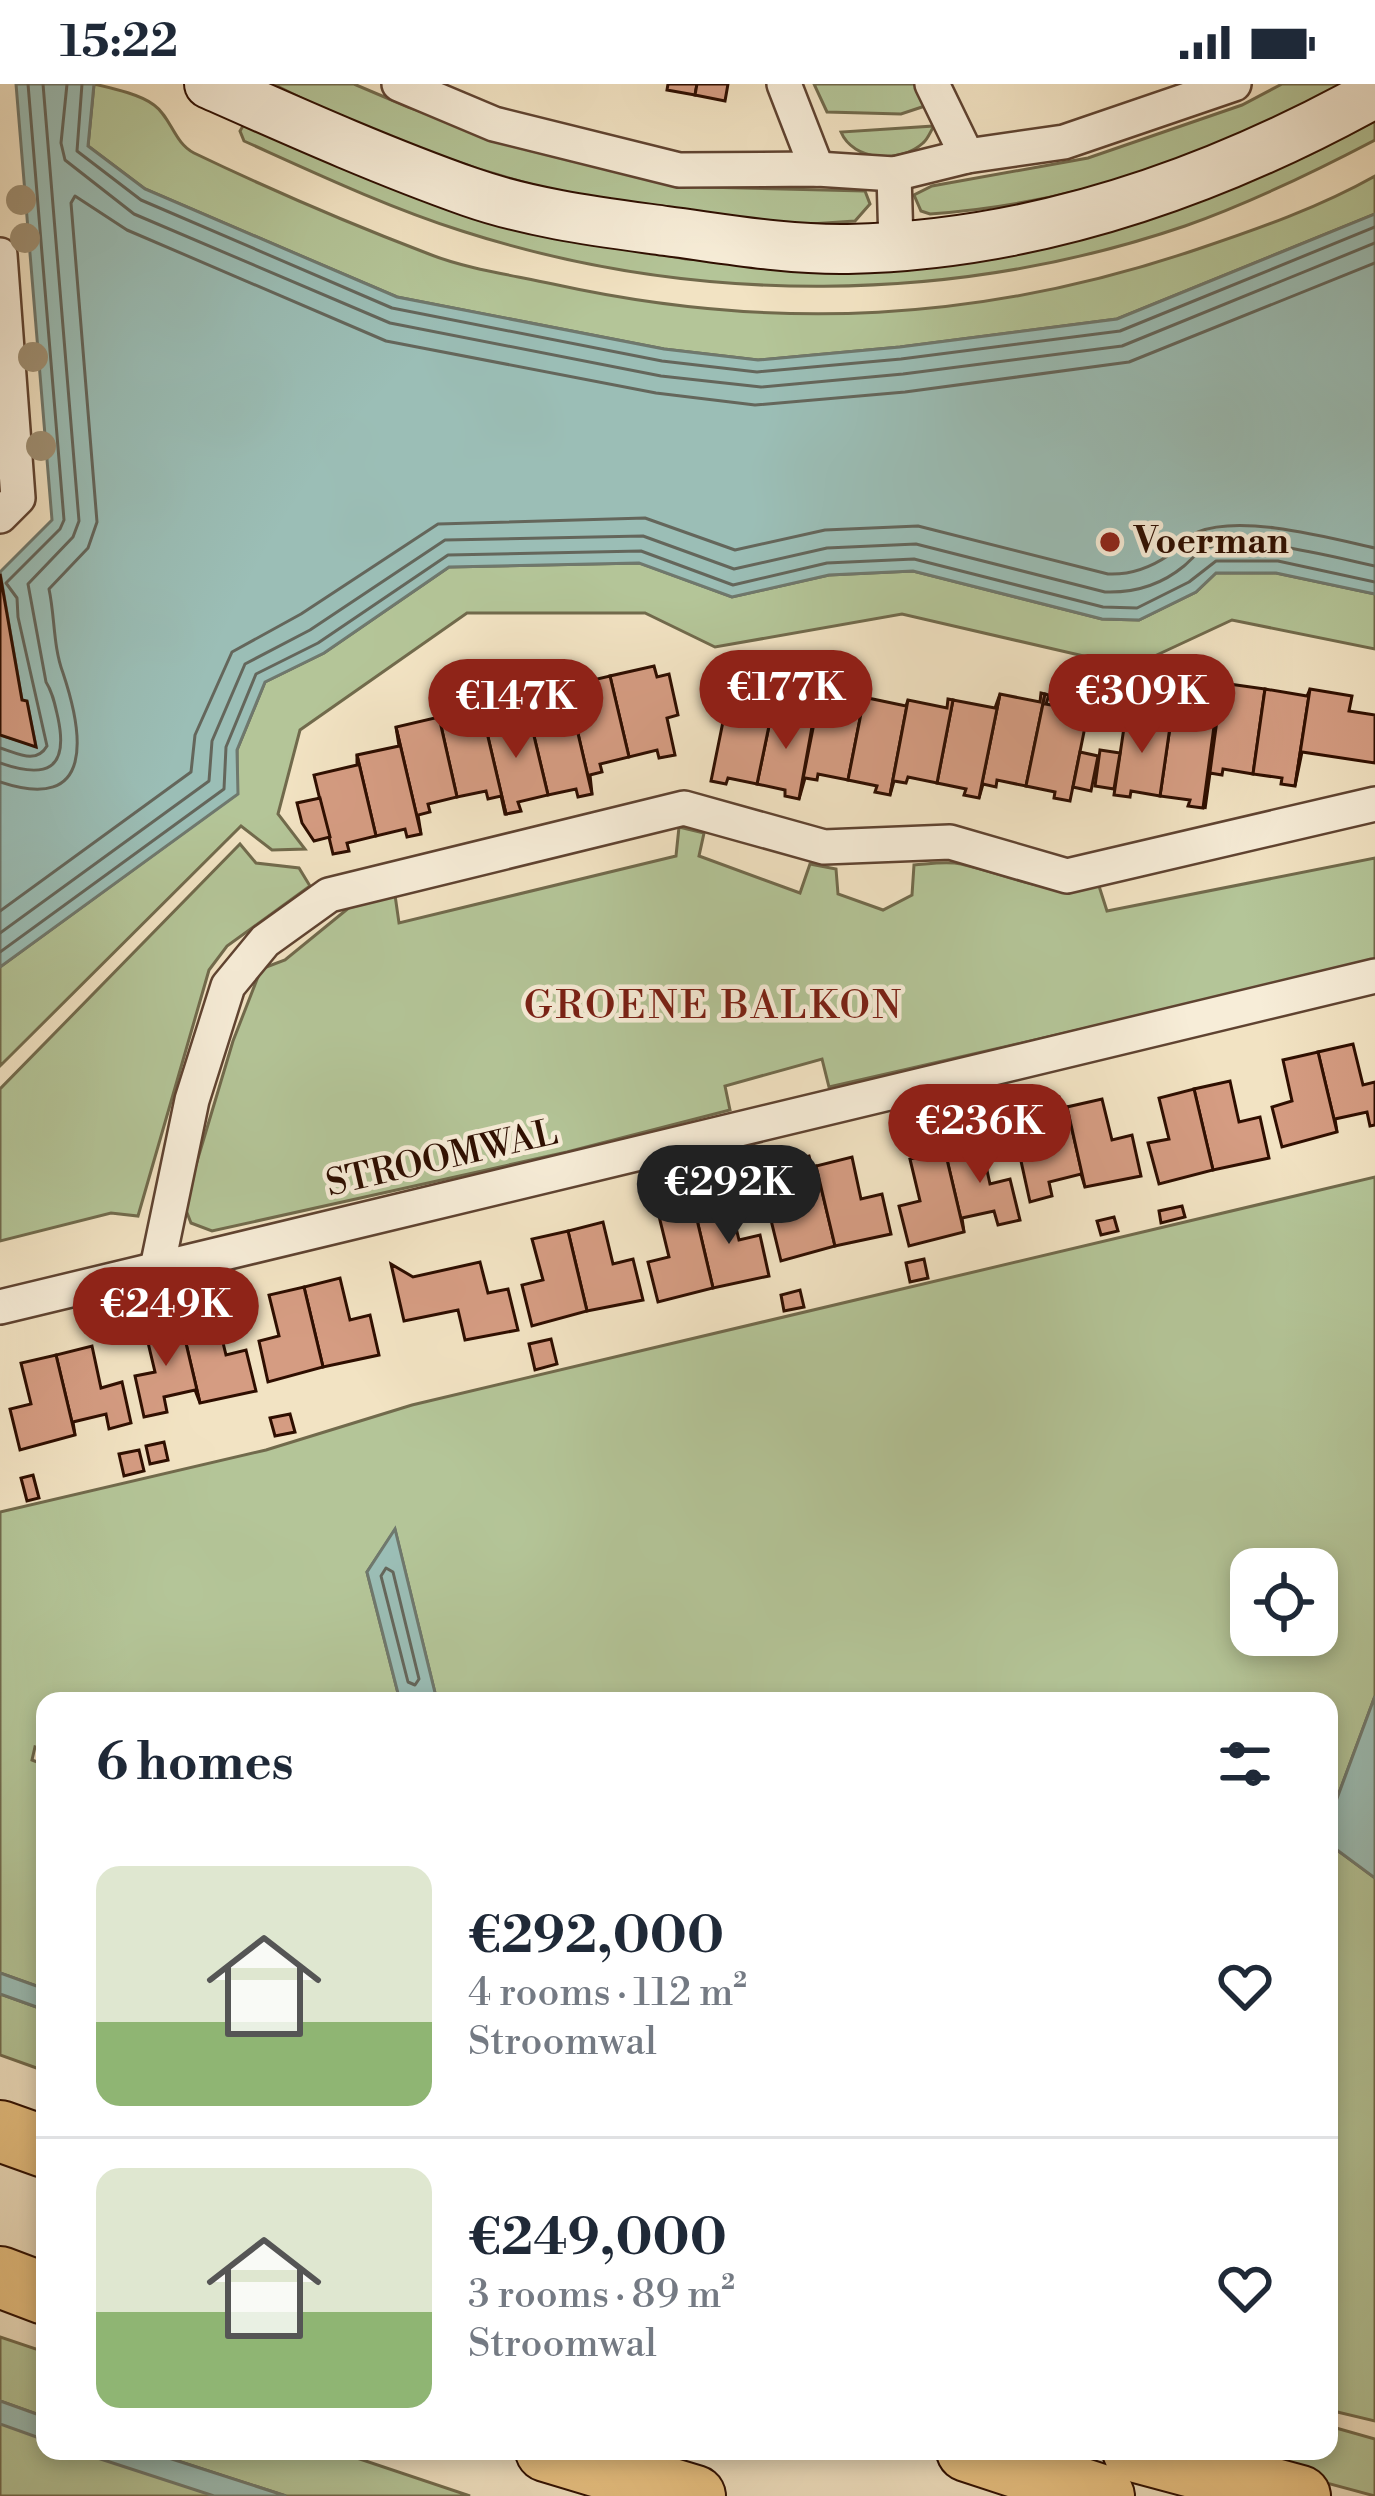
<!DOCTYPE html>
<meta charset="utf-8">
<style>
:root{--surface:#fff;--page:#f6f6f7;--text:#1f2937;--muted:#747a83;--line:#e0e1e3;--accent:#8f2418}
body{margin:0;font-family:"Libre Bodoni",serif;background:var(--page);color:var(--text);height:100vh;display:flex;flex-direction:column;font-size:45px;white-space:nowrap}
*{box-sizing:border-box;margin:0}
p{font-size:39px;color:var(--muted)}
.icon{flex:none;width:66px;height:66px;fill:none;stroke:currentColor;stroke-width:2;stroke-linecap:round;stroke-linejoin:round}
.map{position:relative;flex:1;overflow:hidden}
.side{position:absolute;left:36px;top:1608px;width:1302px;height:768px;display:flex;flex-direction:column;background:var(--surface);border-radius:24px;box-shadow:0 6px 18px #0003}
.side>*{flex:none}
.controls{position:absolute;left:1230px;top:1464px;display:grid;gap:24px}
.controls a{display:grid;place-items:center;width:108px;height:108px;border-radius:24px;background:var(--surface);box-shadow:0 6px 18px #0003;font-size:60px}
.price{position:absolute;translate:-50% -102px;padding:0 27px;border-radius:42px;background:var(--accent);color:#fff;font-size:39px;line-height:78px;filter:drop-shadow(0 3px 6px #0008)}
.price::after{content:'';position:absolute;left:50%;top:72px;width:36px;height:27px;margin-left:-18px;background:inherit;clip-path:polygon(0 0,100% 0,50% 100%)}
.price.active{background:#222;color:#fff}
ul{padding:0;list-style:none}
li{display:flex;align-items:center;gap:36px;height:300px;padding:0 60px}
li+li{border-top:3px solid var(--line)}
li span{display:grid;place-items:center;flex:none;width:336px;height:240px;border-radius:24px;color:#555}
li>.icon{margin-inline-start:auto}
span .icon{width:144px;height:144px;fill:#fffc;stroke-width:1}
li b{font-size:51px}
h2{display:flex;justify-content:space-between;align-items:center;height:144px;padding:0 60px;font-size:51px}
.status{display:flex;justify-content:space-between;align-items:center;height:84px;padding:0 60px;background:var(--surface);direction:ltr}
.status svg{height:33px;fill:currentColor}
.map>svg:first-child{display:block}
.green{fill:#b4c598;stroke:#716a4c;stroke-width:3;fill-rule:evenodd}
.water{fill:#9bbeb6;stroke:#6f786d;stroke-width:3}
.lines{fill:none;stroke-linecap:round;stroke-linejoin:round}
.shore{stroke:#64665b;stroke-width:3}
.building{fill:#d59c82;stroke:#2e0e00;stroke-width:3}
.minor-casing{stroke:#5f4331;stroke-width:38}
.secondary-casing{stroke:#2e0e00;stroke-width:52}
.motorway-casing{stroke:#2e0e00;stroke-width:64}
.minor{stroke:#f7edd8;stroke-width:33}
.secondary{stroke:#f7edd8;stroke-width:48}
.motorway{stroke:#e9c282;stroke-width:60}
.tree{fill:#a09175}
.poi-dot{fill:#8f2418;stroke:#f7edd8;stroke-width:4.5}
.labels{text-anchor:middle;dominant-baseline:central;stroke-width:9;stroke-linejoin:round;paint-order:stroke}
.poi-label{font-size:36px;font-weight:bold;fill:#2e0e00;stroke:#f7edd8;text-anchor:start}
.street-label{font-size:36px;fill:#2e0e00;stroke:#f7edd8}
.neighbourhood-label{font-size:39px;letter-spacing:3px;fill:#7a1f14;stroke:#f7edd8}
</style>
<div class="status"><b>15:22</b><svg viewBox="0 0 49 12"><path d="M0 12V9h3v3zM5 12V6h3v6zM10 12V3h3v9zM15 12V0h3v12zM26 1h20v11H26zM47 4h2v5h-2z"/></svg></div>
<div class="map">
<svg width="1375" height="2412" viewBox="0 0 1375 2412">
<rect width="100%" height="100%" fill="#f2e3c3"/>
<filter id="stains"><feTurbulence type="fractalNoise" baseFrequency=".00167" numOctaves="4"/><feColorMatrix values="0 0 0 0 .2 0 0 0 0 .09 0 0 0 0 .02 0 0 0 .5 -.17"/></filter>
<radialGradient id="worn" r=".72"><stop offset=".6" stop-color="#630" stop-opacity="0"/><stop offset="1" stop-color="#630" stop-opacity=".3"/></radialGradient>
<g class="green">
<path d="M94,0c17,4 46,10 60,21 17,12 20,38 40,48 73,35 159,72 235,101 38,15 83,21 124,30 222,49 430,38 645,-35 60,-20 122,-42 177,-73v38l-258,105 -217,28 -142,13 -94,-11 -267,-52 -252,-108 -57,-43z"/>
<path d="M273,0h81l54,23 141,48 154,32 162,4 5,13 -15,17c-186,17 -418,-52 -582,-137z"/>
<path d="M814,0h107l10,20 -30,10 -74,-2z"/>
<path d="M1282,0h74c-134,67 -275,120 -426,130l-9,-3 -7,-16 18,-9 156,-28 154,-53z"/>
<path d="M247,35l312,116 127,24 96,5 422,-67 105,-42 66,-34v19c-61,32 -125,63 -190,86 -232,79 -490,80 -723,5 -75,-24 -147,-58 -218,-90l-4,-10z"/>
<path d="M934,42c-4,6 -6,13 -11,17 -23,21 -70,18 -82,-11z"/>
<path d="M640,479l92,34 97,-22 84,-4 189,48 37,1 57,-28 20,-19h60l99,21v55l-143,-29 -101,47 -229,-53 -187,33 -70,-34h-178l-167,117 -22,84 27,35 -33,1 -31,-24 -241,240v-99l237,-173v-44l28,-68 59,-29 125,-86z"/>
<path d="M679,743l25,6 -5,23 101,37 10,-29 26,5 2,25 45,16 29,-15 2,-30c15,-1 32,-4 47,-1 52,12 83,32 138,22l8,25 268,-53v104l-546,125 -7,-28 -97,27 5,24 -163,42 -355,79 -21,-8 -7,-18 49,-164 28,-72 24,-9 71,-58 39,-7 4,28 277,-67z"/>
<path d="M240,760l16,19 43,5 11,18 -83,60 -18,24 -71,246 -27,-3 -111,28v-152z"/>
<path d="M1375,1093v519l-46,124v-119h-892l-42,-171 -28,42 33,129h-355v49l-10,-3 -3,13 13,5v224l-45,-16v-461l266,-62 146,-45zM1251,1485h66v66h-66z"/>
<path d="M1329,1760l46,34v543l-46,-11z"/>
<path d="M0,1910l45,16v61l-45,-16z"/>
<path d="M0,2253l45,15v65l-45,-16z"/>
<path d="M0,2333l45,16v18h53l129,45h-227z"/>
<path d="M1329,2342l46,13v57l-167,-45h121z"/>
<path d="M147,2367h189l134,45h-184z"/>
</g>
<g class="water">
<path d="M16,0h78l-6,62 57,43 252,108 267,52 94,11 142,-13 217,-28 258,-105v380l-99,-21h-60l-20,19 -57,28 -37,-1 -189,-48 -84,4 -97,22 -93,-34 -190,4 -125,86 -59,29 -28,68 1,44 -238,173v-232l36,11 -9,-44 -5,-2 -22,-128 52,-52z"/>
<path d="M395,1445l42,172h-37l-33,-129z"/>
<path d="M1375,1612v182l-46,-34v-24z"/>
<path d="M0,1889l45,16v21l-45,-16z"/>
<path d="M0,2317l45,16v23l-45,-16z"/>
<path d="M76,2367h71l139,45h-72z"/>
</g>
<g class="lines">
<g class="shore">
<path d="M67,0l-6,59 4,17 69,54 256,109 271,53 100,11 142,-13 219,-28 253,-103"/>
<path d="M82,0l-5,67 64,49 251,108 270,53 95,11 144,-13 219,-28 255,-104"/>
<path d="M0,664c17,5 36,17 47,-2l-29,-129 -1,-19 -11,-15 54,-54 4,-9 -36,-436"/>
<path d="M0,679c46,16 69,7 58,-45 -3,-13 -5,-25 -12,-36l-18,-98 45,-47 6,-16 -36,-437"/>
<path d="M0,698c96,32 83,-49 63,-109 -10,-27 -8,-56 -14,-84l39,-41 9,-26 -26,-319 4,-7 52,34 259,111 270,52 99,12 150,-13 224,-30 246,-99"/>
<path d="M0,827l191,-139 4,-37 37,-83 69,-38 137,-90 207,-6 90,32 90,-20 93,-4 190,48c22,1 42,-6 61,-19 11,-7 17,-18 29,-23 44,-18 132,6 177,16"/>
<path d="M0,849l209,-152 3,-40 33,-77 65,-34 135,-90 198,-4 91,33 93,-21 89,-4 189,48c28,1 56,-7 79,-26 7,-6 13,-14 22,-18 40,-15 127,9 169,18"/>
<path d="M0,868l224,-163 2,-42 30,-73 62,-31 130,-88 193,-4 92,34 94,-22 87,-4 189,48 34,1 52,-26 27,-21h62l97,21"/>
<path d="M386,1484l7,4 26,107 -4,6 -7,-3 -27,-106z"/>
</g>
</g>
<g class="building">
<path d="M668,0h29l-2,11 -28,-5z"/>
<path d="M697,0h31l-3,17 -30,-6z"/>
<path d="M0,490l22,126 5,1 9,46 -36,-12z"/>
<path d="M654,582l3,11 12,-3 9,41 -11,3 8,37 -16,3 -2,-8 -28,7 -19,-81z"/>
<path d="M610,592l19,81 -29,7 2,8 -12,3 2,19 -25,-108z"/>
<path d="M1220,598l-17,126 -15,-2 2,-6 -30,-4 11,-76 43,7z"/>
<path d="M1222,599l43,6 -3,21 -9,64 -30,-5 -1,6 -12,-2 -5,36z"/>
<path d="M567,602l25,108 -14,3 -2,-8 -28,6 -19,-80 41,-10z"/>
<path d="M863,603l3,1 -18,92 -30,-6 -1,6 -12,-2 -6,21 22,-111 40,9z"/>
<path d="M819,604l-20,111 -14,-3v-6l-28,-6 19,-92 1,19 36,7z"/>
<path d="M866,604l4,1 -2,9 38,8 2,-6 -18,95 -15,-3 2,-6 -29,-6z"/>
<path d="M1265,605l42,7 3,-7 -15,97 -14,-2 1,-6 -29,-4z"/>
<path d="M1310,605l42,7 -3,15 26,4v48l-73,-11 -7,34z"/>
<path d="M773,607l3,1 -19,92 -29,-6 -2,6 -15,-3 18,-89 42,8z"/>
<path d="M1041,609l4,1 -19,92 -29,-6 -1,7 -13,-3 -4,14 21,-104 40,8z"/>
<path d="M1000,610l-21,104 -15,-3 2,-6 -29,-6 16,-83 42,8z"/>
<path d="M1045,610l4,1 -3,9 42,8 -18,89 -16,-3 1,-6 -29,-6z"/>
<path d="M948,615l5,1 -16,83 -29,-6 -2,6 -12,-2 -4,14 18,-95 39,8z"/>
<path d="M483,622l4,18 42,-9 19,80 -30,7 3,9 -15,3 -25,-107z"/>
<path d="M481,623l25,107h-1l-4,-18 -13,3 -2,-8 -29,6 -18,-80z"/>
<path d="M1126,630l45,6 -11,76 -29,-5 -1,6 -16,-2z"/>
<path d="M439,633l18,80 -29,7 2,8 -12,3 3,19 -25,-107z"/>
<path d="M396,643l25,107 -14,3 -2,-8 -29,7 -19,-81 42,-9z"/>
<path d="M1100,666l20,3 -6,36 -19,-3z"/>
<path d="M1080,668l18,4 -7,35 -18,-4z"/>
<path d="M357,671l19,81 -29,7 2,8 -16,3 -19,-79 43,-10z"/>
<path d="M320,714l10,39 -16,4 -12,-18 -5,-20z"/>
<path d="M1353,960l10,41 12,-3v43l-5,1 -3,-14 -32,7 2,13 -19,-80z"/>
<path d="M1318,968l19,80 -55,15 -10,-40 20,-6 -9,-41z"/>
<path d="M1230,997l9,41 21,-5 9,41 -56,12 -19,-81z"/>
<path d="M1194,1005l19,81 -54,14 -11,-41 21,-4 -10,-41z"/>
<path d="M1059,1013l3,11 5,-1 18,80 -4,-13 -32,8 3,14 -22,6 -9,-41 20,-5 -10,-41 7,-2 -3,-10z"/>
<path d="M1102,1015l10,41 20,-5 9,41 -56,11 -18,-80z"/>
<path d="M981,1059l9,41 20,-5 10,41 -22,5 -4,-14 -32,7 2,14 -19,-81z"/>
<path d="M945,1067l19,81 -55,14 -10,-40 21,-5 -10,-42z"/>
<path d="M809,1072l3,11 4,-1 19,80 -54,15 -10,-41 20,-5 -10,-41 7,-1 -3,-11z"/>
<path d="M852,1073l9,42 21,-5 9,40 -56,12 -19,-80z"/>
<path d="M729,1115l10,41 21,-5 9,41 -56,12 -19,-81z"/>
<path d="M1182,1122l3,11 -24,6 -2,-12z"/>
<path d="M694,1123l19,81 -55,14 -10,-40 21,-5 -10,-41z"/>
<path d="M1114,1133l4,14 -17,4 -4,-14z"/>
<path d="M603,1138l10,42 20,-5 10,41 -56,11 -19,-80z"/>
<path d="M568,1147l19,80 -55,15 -10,-41 21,-5 -11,-41z"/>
<path d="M924,1175l4,19 -18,4 -4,-19z"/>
<path d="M480,1178l8,31 20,-4 10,41 -53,10 -7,-30 -54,11 -13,-57 22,13z"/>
<path d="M340,1194l10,42 20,-5 9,40 -56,12 -19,-80z"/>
<path d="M304,1203l19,80 -55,15 -9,-41 20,-5 -10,-41z"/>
<path d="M800,1206l4,17 -20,4 -3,-16z"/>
<path d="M216,1230l10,41 20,-5 10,41 -56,12 -19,-81z"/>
<path d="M181,1238l19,81 -5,-13 -31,7 3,15 -23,5 -9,-41 20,-4 -10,-42z"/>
<path d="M551,1255l6,25 -22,6 -6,-26z"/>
<path d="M92,1262l9,42 21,-6 9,41 -22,6 -3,-15 -33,8 2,13 -19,-80z"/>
<path d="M56,1271l19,80 -55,15 -10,-41 21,-5 -10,-41z"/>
<path d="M290,1330l5,18 -20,4 -5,-18z"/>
<path d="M164,1358l4,18 -18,4 -4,-18z"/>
<path d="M139,1366l5,21 -20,5 -5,-22z"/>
<path d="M33,1391l6,23 -12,3 -6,-23z"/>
</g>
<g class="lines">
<g class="minor-casing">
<g id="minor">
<path d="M399,0l95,40 185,46 138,-1 77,5 73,-18 97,-14 170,-58"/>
<path d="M784,0l33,85"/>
<path d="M932,0l35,72"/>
<path d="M894,90l2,70"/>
<path d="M0,171l18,243 -18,18"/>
<path d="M157,1184l35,-168 36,-114 37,-45 64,-46 355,-87 140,39 126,-5 117,34 308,-72"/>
<path d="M0,1223l1375,-331"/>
</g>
</g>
<g class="secondary-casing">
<path id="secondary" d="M209,0c86,38 173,77 261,108 63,22 131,30 196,39 61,8 121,19 182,18 187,-4 365,-66 527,-156"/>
</g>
<g class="motorway-casing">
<g id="motorway">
<path d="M0,2047l45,16"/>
<path d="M0,2193l45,17"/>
<path d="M546,2367l149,45"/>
<path d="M967,2367l137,45"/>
<path d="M1133,2367l167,45"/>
</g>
</g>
<use href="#minor" class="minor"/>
<use href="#secondary" class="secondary"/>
<use href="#motorway" class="motorway"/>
</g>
<g class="tree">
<circle cx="21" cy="116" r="15"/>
<circle cx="25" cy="154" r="15"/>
<circle cx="33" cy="273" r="15"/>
<circle cx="41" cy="362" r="15"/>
</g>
<circle class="poi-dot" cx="1110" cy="458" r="12"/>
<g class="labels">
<g class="poi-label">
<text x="1134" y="458">Voerman</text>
</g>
<g class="street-label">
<text transform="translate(442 1075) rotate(-13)">STROOMWAL</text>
</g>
<g class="neighbourhood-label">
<text x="714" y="922">GROENE BALKON</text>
</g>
</g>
<rect width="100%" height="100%" filter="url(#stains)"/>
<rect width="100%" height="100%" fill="url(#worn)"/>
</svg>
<div class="controls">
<a><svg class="icon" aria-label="locate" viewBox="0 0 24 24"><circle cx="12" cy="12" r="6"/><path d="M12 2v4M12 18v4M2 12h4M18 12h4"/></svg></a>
</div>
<b class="price" style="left:786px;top:668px">€177K</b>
<b class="price" style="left:1142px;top:672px">€309K</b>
<b class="price" style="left:516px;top:677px">€147K</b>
<b class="price" style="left:980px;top:1102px">€236K</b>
<b class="price active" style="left:729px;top:1163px">€292K</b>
<b class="price" style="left:166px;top:1285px">€249K</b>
<section class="side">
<h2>6 homes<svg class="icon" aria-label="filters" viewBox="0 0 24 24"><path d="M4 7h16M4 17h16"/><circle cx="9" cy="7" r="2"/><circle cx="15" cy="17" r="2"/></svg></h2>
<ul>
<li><span style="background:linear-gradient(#dfe7d0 65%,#8fb573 0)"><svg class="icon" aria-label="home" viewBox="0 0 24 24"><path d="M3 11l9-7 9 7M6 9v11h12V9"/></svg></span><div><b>€292,000</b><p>4 rooms · 112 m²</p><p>Stroomwal</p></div><svg class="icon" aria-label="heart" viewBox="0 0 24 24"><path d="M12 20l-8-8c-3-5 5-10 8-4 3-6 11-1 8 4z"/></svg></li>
<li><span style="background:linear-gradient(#dfe7d0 60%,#8fb573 0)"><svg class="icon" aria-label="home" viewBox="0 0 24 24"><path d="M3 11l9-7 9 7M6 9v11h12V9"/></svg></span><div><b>€249,000</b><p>3 rooms · 89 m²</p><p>Stroomwal</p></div><svg class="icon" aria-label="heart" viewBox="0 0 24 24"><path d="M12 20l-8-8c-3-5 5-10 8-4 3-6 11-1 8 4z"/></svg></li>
</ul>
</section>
</div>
